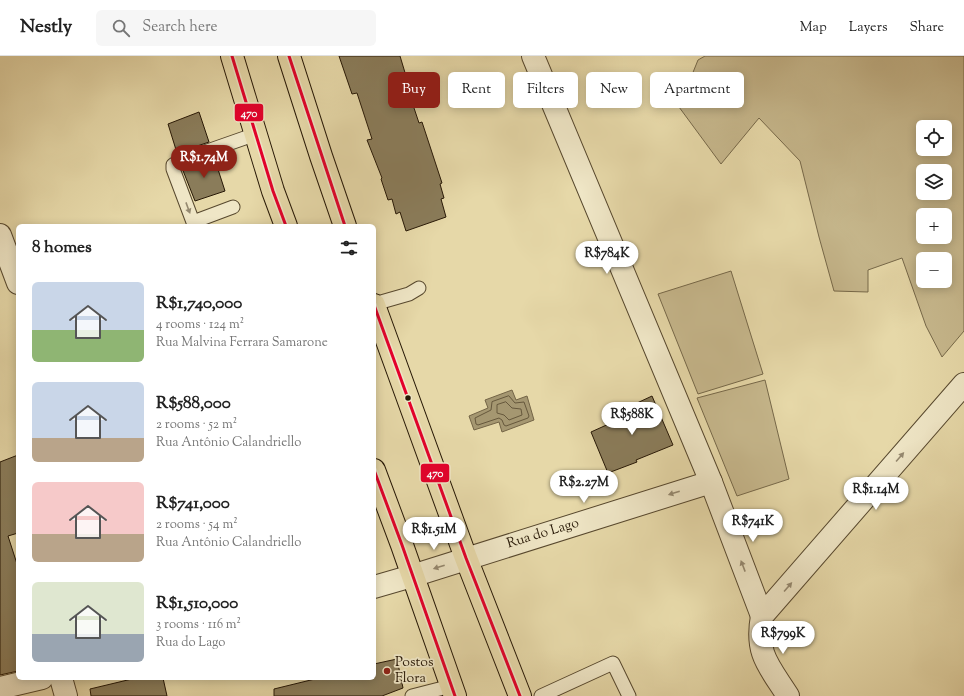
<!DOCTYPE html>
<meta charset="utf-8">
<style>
:root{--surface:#fff;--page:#f6f6f6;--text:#222;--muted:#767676;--line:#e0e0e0;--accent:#8f2418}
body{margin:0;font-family:"Sorts Mill Goudy",serif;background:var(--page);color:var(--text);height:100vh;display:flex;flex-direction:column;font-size:15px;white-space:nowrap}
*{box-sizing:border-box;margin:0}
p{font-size:13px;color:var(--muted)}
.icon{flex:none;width:22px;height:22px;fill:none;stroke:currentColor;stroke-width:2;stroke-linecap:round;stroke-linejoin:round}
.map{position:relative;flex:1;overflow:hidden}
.details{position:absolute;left:16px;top:168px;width:360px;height:456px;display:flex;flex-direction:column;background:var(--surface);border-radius:6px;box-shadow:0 2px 10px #0003}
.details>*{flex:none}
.banner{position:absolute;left:388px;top:16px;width:380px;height:36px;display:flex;gap:8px}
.controls{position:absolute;left:916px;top:64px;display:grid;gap:8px}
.controls a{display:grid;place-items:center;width:36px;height:36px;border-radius:6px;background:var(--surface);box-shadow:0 2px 10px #0003;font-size:20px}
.price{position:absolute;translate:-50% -34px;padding:0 9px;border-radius:14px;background:#fff;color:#222;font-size:13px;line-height:26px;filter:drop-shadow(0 1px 2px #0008)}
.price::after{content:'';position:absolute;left:50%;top:24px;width:12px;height:9px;margin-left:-6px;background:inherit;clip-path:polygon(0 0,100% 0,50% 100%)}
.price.active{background:var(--accent);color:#fff}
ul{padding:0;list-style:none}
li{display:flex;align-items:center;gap:12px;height:100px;padding:0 16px}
li span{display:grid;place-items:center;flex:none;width:112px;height:80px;border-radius:6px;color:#555}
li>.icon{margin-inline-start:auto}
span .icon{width:48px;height:48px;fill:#fffc;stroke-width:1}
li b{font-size:17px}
h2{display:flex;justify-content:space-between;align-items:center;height:48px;padding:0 16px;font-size:17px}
.tag{padding:0 14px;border-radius:6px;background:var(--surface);box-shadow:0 2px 10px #0003;font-size:14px;line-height:36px}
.tag.active{background:var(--accent);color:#fff}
header{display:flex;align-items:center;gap:24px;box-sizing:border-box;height:56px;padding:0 20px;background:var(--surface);border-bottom:1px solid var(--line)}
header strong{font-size:19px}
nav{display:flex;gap:22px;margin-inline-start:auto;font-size:14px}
.search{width:280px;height:36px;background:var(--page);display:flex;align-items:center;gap:10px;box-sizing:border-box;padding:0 14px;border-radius:6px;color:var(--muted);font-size:15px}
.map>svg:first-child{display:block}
.green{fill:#c6b78c;stroke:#766849;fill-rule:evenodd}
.water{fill:#a59771;stroke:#736446}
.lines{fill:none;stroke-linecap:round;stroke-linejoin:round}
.shore{stroke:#66583c;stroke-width:1}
.building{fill:#8a7c5a;stroke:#271806}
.service-casing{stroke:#57482e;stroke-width:15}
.minor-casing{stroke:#57482e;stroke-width:24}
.trunk-casing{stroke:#271806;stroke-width:24}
.service{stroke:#efe6c6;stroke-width:13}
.minor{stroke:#efe6c6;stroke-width:22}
.trunk{stroke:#e6d8a8;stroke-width:22}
.bus-1-casing{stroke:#efe6c6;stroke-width:6}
.bus-1{stroke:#e4002b;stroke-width:3}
.oneway{fill:#958970}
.bus-dot{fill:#271806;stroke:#efe6c6;stroke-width:1.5}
.poi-dot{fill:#8f2418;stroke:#efe6c6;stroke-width:1.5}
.labels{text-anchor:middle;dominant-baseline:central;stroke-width:3.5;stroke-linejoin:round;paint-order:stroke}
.street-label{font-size:14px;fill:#271806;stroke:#efe6c6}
.poi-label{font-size:14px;fill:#271806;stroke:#efe6c6;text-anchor:start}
.line-badge{stroke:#efe6c6;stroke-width:1.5}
.badge-label{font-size:11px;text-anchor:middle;font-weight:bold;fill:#fff}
</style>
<header>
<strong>Nestly</strong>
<div class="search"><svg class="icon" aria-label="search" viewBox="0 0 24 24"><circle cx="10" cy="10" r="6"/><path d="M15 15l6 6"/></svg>Search here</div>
<nav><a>Map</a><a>Layers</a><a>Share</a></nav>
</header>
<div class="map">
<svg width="964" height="640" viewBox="0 0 964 640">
<rect width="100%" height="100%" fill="#e6d8a8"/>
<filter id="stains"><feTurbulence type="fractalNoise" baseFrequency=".005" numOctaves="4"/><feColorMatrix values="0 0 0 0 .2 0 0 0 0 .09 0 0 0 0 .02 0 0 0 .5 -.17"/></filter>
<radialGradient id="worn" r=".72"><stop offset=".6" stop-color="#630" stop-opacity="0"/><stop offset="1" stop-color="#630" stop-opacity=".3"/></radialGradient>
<g class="green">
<path d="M705,0h259v275l-22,26 -16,-31 -24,-68 -34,12v22l-34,-1 -15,-54 -19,-76 -41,-43 -38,46 -42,-57 19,-47zM923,71h22v22h-22zM923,115h22v22h-22zM923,159h22v22h-22zM923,203h22v22h-22z"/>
<path d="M731,215l32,103 -65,20 -40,-100z"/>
<path d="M765,324l24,99 -52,17 -40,-98z"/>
</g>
<path class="water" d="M512,334l4,10 11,-4 7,24 -32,12 -3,-10 -25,8 -5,-14 19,-8 -3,-8z"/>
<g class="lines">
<g class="shore">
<path d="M509,340l6,7 9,-1 5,14 -1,2 -22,8 -2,-1 -2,-5 -3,-2 -21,7 -2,-1 -1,-6 16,-8 1,-8z"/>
<path d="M506,346l6,6 9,1 1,6 -13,5 -5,-5 -7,-2v-8z"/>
</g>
</g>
<g class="building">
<path d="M339,0h61l6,20 -2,2 15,45 3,-1 20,61 -2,1 4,14 -3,1 5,18 -40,14 -6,-19 -4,2 -4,-15 -4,1 -7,-21 1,-1 -15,-38 5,-1 -15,-46 -5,1z"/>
<path d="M199,56l10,30 -32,11 -9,-29z"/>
<path d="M214,101l11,34 -30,10 -13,-33z"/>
<path d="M652,340l21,49 -37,15 1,2 -29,11 -17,-41 31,-14 -2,-7z"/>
<path d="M18,399v78l-10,3 10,31v104l-18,4v-213z"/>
<path d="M397,603l6,29 -21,8h-108v-7l45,-11h55v-14z"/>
<path d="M136,622h27l4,18h-76l-1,-7z"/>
</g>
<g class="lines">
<g class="service-casing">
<g id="service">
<path d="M233,151l-40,15 -20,-53v-4l6,-4 77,-27"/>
<path d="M374,248l35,-10 10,-6"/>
<path d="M412,640l39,-10"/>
<path d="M541,640l72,-33 16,33"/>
</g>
</g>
<g class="minor-casing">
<g id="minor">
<path d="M533,0l178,426 51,134"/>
<path d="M0,179l18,48"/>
<path d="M374,531l38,-11 299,-94"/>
<path d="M61,622l5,18"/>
<path d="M0,632l42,-10"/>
<path d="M788,640c-19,-30 -33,-42 -26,-80l202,-232"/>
</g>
</g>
<g class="trunk-casing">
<g id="trunk">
<path d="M232,0l41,135 13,35"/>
<path d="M289,0l32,100 24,70"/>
<path d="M374,249l92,253 54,138"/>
<path d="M374,414l28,75 53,151"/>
</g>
</g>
<use href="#service" class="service"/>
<use href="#minor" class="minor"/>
<use href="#trunk" class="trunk"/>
<g class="bus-1-casing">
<g id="bus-1">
<path d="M232,0l41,135 13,35"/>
<path d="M289,0l56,170"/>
<path d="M374,249l92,253 54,138"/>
<path d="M374,414l28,75 53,151"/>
</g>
</g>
<use href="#bus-1" class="bus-1"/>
</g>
<defs><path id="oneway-solid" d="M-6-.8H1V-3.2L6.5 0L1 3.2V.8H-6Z"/></defs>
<g class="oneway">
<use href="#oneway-solid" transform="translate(188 152) rotate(70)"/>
<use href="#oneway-solid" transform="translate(900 401) rotate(-49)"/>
<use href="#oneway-solid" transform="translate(674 437) rotate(163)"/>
<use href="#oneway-solid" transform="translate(743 510) rotate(-111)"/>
<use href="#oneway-solid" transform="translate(439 511) rotate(162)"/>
<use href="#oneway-solid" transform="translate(788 531) rotate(-49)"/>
</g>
<circle class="bus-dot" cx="408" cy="342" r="3.5"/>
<circle class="poi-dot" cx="387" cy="615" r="4"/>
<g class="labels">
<g class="street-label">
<text transform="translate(543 478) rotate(-17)">Rua do Lago</text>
</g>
<g class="poi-label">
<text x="395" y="607">Postos<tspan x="395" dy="16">Flora</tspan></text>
</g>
</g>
<g class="line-badge">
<rect x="234" y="47" width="30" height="19" rx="4" fill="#e4002b"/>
<rect x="420" y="407" width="30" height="20" rx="4" fill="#e4002b"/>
</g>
<g class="badge-label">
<text x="249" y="61">470</text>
<text x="435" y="421">470</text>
</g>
<rect width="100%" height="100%" filter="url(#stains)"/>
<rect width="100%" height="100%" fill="url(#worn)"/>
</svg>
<div class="controls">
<a><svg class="icon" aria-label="locate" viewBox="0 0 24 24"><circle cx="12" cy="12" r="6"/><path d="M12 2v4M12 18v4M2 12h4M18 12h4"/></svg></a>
<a><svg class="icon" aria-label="layers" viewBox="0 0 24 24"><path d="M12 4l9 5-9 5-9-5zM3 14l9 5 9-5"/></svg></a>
<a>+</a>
<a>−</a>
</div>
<b class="price active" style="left:204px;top:123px">R$1.74M</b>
<b class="price" style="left:607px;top:219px">R$784K</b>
<b class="price" style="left:632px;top:380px">R$588K</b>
<b class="price" style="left:584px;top:448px">R$2.27M</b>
<b class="price" style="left:876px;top:455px">R$1.14M</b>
<b class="price" style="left:753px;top:487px">R$741K</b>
<b class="price" style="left:434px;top:495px">R$1.51M</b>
<b class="price" style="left:783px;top:599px">R$799K</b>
<div class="banner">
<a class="tag active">Buy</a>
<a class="tag">Rent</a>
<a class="tag">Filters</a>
<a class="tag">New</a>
<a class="tag">Apartment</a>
</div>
<section class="details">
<h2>8 homes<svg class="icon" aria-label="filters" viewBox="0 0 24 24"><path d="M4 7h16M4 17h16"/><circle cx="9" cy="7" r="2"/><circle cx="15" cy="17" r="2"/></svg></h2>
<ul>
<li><span style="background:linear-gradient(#c9d6e8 60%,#8fb573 0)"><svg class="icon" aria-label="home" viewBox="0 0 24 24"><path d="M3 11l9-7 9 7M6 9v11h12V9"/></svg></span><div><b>R$1,740,000</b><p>4 rooms · 124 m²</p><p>Rua Malvina Ferrara Samarone</p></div></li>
<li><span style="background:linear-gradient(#c9d6e8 70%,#b9a48a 0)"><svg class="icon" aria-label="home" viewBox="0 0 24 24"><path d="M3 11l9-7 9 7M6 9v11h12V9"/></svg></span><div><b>R$588,000</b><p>2 rooms · 52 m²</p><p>Rua Antônio Calandriello</p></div></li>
<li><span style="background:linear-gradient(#f6c9c9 65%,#b9a48a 0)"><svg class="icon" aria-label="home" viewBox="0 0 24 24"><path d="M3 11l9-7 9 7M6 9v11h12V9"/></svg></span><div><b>R$741,000</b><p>2 rooms · 54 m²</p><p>Rua Antônio Calandriello</p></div></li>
<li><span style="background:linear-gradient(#dfe7d0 65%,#9aa5b1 0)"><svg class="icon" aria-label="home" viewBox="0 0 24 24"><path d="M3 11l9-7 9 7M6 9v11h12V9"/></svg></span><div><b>R$1,510,000</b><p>3 rooms · 116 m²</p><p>Rua do Lago</p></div></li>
</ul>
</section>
</div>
